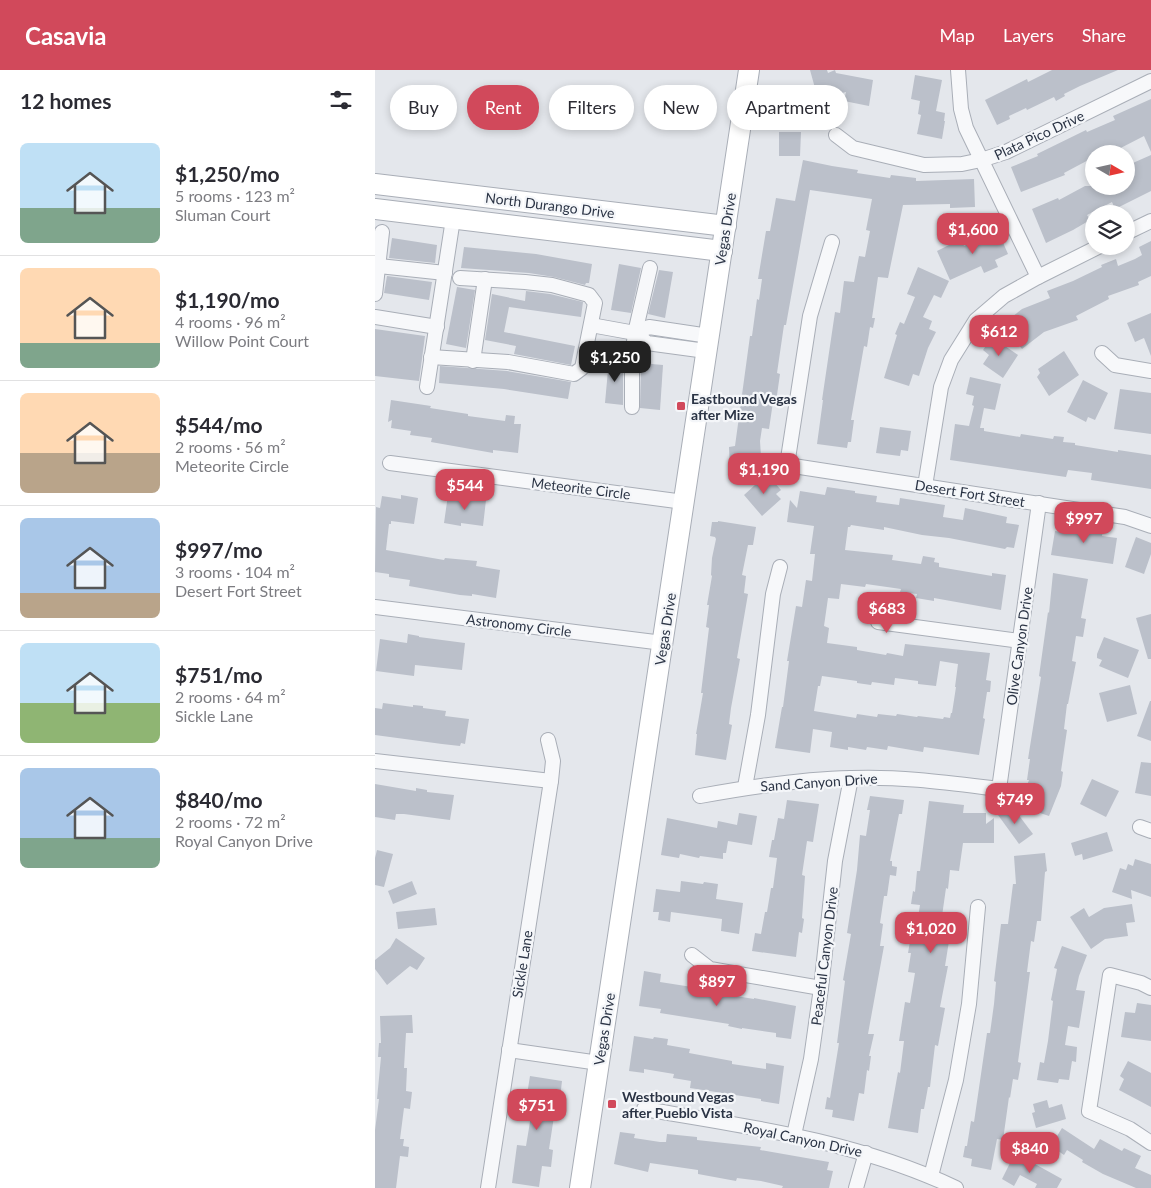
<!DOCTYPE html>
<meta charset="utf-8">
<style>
:root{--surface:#fff;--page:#f7f7f7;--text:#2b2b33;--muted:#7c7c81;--line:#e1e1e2;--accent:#d1495b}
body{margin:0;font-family:Lato,sans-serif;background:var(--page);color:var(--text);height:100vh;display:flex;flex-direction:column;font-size:19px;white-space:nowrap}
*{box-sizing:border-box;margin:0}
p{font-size:16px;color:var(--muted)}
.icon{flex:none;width:28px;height:28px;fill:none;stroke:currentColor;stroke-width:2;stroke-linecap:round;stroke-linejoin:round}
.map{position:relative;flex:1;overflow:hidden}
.details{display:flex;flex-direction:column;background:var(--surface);width:375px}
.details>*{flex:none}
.hud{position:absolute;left:15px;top:15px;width:475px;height:45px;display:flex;gap:10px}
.needle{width:32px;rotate:99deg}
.fabs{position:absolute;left:710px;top:75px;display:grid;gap:10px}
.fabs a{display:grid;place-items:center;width:50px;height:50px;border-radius:50%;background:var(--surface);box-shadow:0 2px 8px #0003;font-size:25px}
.price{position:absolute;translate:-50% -42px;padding:0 11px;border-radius:10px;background:var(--accent);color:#fff;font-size:16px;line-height:32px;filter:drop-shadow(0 1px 2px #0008)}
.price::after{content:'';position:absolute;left:50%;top:30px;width:15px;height:11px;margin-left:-8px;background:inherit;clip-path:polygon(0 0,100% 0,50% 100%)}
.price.current{background:#222;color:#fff}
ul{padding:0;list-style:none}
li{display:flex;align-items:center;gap:15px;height:125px;padding:0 20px}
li+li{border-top:1px solid var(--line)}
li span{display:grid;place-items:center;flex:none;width:140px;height:100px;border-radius:8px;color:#555}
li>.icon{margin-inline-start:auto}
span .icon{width:60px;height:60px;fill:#fffc;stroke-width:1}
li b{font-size:21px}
h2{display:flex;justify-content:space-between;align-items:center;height:60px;padding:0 20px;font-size:21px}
.chip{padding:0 18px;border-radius:22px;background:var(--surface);box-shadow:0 2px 8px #0003;font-size:18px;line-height:45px}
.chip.current{background:var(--accent);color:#fff}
header{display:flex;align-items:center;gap:30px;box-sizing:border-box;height:70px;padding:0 25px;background:var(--accent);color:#fff}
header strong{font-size:24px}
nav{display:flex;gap:28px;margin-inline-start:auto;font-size:18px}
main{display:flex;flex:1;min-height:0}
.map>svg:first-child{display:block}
.building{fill:#bbc0ca;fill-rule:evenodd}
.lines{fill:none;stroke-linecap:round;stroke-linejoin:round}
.street-casing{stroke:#a9aeb7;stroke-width:16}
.secondary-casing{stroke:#a9aeb7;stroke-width:22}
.street{stroke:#f7f8fa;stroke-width:14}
.secondary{stroke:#fff;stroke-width:20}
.poi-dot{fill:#d1495b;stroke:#f4f6f9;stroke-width:2}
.labels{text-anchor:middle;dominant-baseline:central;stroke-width:4.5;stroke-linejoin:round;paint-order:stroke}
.street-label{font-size:14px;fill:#2b3445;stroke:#f4f6f9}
.poi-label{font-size:14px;font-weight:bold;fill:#2b3445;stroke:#f4f6f9;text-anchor:start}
</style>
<header>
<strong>Casavia</strong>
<nav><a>Map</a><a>Layers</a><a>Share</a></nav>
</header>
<main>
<section class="details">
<h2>12 homes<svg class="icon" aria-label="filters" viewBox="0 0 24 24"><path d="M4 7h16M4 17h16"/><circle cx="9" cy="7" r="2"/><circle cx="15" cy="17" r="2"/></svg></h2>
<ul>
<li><span style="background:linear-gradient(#bfe0f5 65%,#7fa58c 0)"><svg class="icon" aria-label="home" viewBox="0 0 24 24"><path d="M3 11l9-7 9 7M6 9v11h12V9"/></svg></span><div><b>$1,250/mo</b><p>5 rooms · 123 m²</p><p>Sluman Court</p></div></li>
<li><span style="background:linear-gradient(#ffd9b3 75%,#7fa58c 0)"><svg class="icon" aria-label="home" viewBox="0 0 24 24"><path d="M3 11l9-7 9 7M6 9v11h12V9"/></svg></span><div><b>$1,190/mo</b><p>4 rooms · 96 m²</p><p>Willow Point Court</p></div></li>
<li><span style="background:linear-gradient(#ffd9b3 60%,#b9a48a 0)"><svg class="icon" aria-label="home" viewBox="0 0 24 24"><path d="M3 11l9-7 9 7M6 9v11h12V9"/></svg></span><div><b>$544/mo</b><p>2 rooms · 56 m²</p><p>Meteorite Circle</p></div></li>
<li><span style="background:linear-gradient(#a9c7e8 75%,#b9a48a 0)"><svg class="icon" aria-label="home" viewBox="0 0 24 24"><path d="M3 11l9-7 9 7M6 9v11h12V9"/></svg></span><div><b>$997/mo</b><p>3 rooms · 104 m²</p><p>Desert Fort Street</p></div></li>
<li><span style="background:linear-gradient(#bfe0f5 60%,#8fb573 0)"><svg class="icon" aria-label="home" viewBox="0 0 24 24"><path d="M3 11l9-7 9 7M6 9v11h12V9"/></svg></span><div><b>$751/mo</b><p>2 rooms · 64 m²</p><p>Sickle Lane</p></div></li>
<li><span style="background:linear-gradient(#a9c7e8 70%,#7fa58c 0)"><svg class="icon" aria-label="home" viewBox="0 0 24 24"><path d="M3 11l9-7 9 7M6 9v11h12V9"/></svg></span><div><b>$840/mo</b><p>2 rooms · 72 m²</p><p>Royal Canyon Drive</p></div></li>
</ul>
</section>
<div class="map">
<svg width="776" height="1118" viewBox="0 0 776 1118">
<rect width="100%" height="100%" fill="#e4e7ec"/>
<g class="building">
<path d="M435,0h17l1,3 7,-3 1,3 37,7 -4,26 -25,-5 2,-9 -28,7z"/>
<path d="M677,0h66l-38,16 -16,8 1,2 -9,5 -2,-4 -27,13 -1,-2 -17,8 1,3 -13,6 -12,-25 42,-21 1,3z"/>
<path d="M540,5l27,5 -6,31 9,2 -1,8h1l-3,18 -25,-5 4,-19 -3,-1 2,-13 -9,-2z"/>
<path d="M418,20l18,14 -14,20 -19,-14z"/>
<path d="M776,29v53l-7,-16 -35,18h-15v3l-30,16 1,2 -44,17 -10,-25 27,-11 -1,-2 49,-24 1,2 28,-12 -2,-4z"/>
<path d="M404,62h22l-1,24h-21z"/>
<path d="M776,85v36l-36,18 -3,-7 -25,13 3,5 -17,10 -27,13 -14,-34 26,-11 1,2 26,-14h41v-20z"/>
<path d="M428,90l29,6 26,4 -1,3 33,5 1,-3 25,3v3l58,-2 1,28 -25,1v-4l-47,1 -15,73 -10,-1 -6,41h3l-2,10 -3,-1 -3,20 -3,-1 -13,74h3l-3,22h-3l-1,6 -30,-4 6,-44h-1l13,-88 5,1 4,-32 10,1 5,-26 6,1 5,-26 -4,-1 6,-31 -62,-9 -24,135h-2l-7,48 3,1 -4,28h-3l-4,27 -7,-1 -2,13 2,31 -32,2 -1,-27 6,-1 15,-110h2l5,-37 2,1 3,-21h-4l8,-48h4l6,-33 19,3z"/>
<path d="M623,161l10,23 -13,6 3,7 -14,6 -3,-7 -31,14 -13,-29 24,-12 3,7z"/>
<path d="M17,168l45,7 -2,18 -46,-5z"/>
<path d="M776,171v35l-13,6 1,3 -31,11 1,3 -33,17 2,4 -34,12 -22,17 -15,-20 5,-3 -4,-6 14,-11 28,-11 -3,-7 26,-10 29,-14 -1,-2 15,-6 2,7 17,-7 7,-4 -3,-8z"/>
<path d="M89,177l72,7 56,10 -3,19h-3l-1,2 -31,-8 -25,-4 -68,-5z"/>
<path d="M244,194l22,4 -10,45 -20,-3z"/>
<path d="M543,197l31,14 -8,17 -7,-3 -11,22 9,4 -3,8 7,3 -8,16 -9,28 -6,-2 -4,12 -25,-8 13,-43 -2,-1 5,-12 4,2 11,-27 -8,-3z"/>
<path d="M284,200l14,2 -8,46 -17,-4z"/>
<path d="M12,206l45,6 -3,18 -45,-7z"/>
<path d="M82,217l18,3 -9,58 -20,-4z"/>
<path d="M151,221l24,3 33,8 -2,15 -72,-10 -5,25 71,14 -4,19 -57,-11 2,-8 -31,-6 7,-46 33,7z"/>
<path d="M776,243v43l-7,-18 -9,4 -8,-19z"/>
<path d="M0,259l50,7 -6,45 -44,-5z"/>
<path d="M617,267l26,18 -15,23 -20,-14 6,-9 -6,-5z"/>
<path d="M689,281l15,24 -30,21 -12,-19 3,-4 -2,-4z"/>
<path d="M234,289l14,1v45l-18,-2z"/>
<path d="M266,293l22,2 -3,45 -20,-2z"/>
<path d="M65,296l67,5 64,11 -3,17 -64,-10 -65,-6z"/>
<path d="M595,307l31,7 -6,26 -11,-2 -4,20h4v3l36,6 1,-3 32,5 1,-3 10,1 -1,5 12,1v2l43,7v-2l33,5v34l-60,-9 1,-7 -24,-3 -2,7 -116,-17 5,-36 14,2 5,-20 -2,-1 2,-9 -8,-2z"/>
<path d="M708,310l25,13 -13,27 -7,-3 -2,5 -19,-10z"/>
<path d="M745,319l31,4v41l-37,-5z"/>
<path d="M16,330l40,6 -1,2 38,6v2l37,5 1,-6 9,1 -1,8h7l-3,29 -25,-3v3l-62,-11 1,-4 -22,-3 1,-4 -20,-3 1,-8 -4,2z"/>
<path d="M505,357l31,4 -3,20 -7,-1 -1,6 -24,-3z"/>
<path d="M392,404l14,16 -5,4 5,5 -19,17 -18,-21z"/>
<path d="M452,417l28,4v2l22,3 -1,6 23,3 1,-7 45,7 -2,12 20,3 2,-12 42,9 -1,6 13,2 -5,23 -7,-1 -2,2 -56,-11 -27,-3 -38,-8v3l-33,-5 -1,2h-2l-3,23 48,5 -1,5 29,4 2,-8 12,2 -1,4 5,1v4l53,9v-3l14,2 -5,35 -67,-12v3l-18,-3 1,-4 -17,-2 1,-3 -35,-5 -1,3 -24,-3 -2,15 -11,-1 -4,28 5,2 -2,15 30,4v3l29,5 1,-2 16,3 2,-12 85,9 -4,27 5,1 -1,11h-3l-4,26 2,1 -6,36 -55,-8 -1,5 -35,-6 -1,4 -20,-3 -1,3 -18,-3v3l-18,-3 2,-15 -19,-3 -3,24 -35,-5 7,-41h1l6,-46h-2l9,-55 6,1 4,-27 6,1 3,-27h-5l4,-28 -27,-4 3,-22 7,8 3,-17 25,4zM565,591l18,3 -3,23h1l-4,26h-1l-1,5 -6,-1 -1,2 -25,-3 -1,1 -20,-3 -1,2 -18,-2 -1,3 -20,-3 -1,4 -42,-7 4,-25h2l2,-10 35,5v2l14,2 1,-3 22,3 1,-7 23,3v3l18,2z"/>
<path d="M26,425l17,3 -4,26 -23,-3v3h-2l-3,26 58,10 1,-2 32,3 -1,5 24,4 -4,28 -24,-4v2l-12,-1 -51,-9 1,-6 -21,-3v-3l-14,-2 1,-65 4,1 2,-12 19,3z"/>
<path d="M73,425l38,5 -3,26 -22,-3v3l-17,-3z"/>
<path d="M343,451l38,6 -3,18h-5l-6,30 4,1 -2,17 4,1 -11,64 3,1 -9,49 -2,16 3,1 -6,35 -31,-5 2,-21h-1l7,-41h-2l8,-65 -3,-1 3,-22h-2l5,-29 -1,-1 1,-17 4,-19 -1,-2 -5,-1 2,-14h6z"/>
<path d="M687,454l41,6 -1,6 15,2 -4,26 -62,-9 4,-24 6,1z"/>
<path d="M761,467l15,6v11l-7,20 -19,-7z"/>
<path d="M678,503l35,6 -7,39 5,1 -3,18 -7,-1 -4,25 4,1 -8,42h-1l-3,25 3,1 -6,41 2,1 -2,14 -12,30 -30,-10 10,-26h-2l3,-21h-2l13,-82 -2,-1 9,-64 1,1z"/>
<path d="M776,544v45h-3l-12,-41z"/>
<path d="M33,564l11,2v1l46,6 -3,27 -47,-5 -1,11 -38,-5 4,-32 27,4z"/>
<path d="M729,567l35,13 -11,28 -29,-12 3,-6 -5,-2v-4z"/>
<path d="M755,615l7,29 -30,8 -8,-29z"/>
<path d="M775,631h1v40l-14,-5z"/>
<path d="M8,633l30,4v-2l10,1v2l23,3 -1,5 24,3 -4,25 -4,-1 -1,3 -18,-2 -67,-9v-27l7,1z"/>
<path d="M766,692l10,1v33l-16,-3z"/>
<path d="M717,709l27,12 -13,26 -26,-13z"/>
<path d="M0,714l41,7v-3l11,2v2l27,3 -4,25 -46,-6h-8l-1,6 -20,-3z"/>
<path d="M495,726l34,4 -2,14h-3l-9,47h2v5l5,1 -1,9 -6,-1 -3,21h-3l-4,27 3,1 -3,22h4l-16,88h6l-5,22h2l-2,15 -2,-1 -3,24 -5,-1 -5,28 -22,-4 1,-7 -8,-1 2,-12 3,1 9,-55h-2l8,-62 -2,-1 8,-46 -4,-1 10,-63 3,-35 6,1 4,-26h-3z"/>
<path d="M412,730l32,4 -6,38 -6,-1 -5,34 3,1 -3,42 2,1 -2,14 -3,-1 -3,25 -44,-6 3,-18 6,1 4,-22h2l4,-24h2l4,-30 -8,-1 3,-17h2l4,-22 6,1z"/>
<path d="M554,731l35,4 -1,8h23v11l8,-6v25h-31l-4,28 -9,-1 -2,19 -2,-1 -5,35 8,1 -3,16 3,1 -4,25h3l-8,41 5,1 -7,38 -3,-1 -5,42h-2l-4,22h-3l-3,24 -30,-5 10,-56 2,1 4,-32h-5l6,-39 5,1 5,-30 -7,-1 3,-19h-3l3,-17h4l5,-31 -9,-1 2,-13 2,1 2,-21h3z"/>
<path d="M636,735l22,29 -14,10 -21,-29z"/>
<path d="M364,743l18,3 -5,29 -24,-4 -2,12h-3v6l-23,-3 -1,2 -19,-4 -1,4 -18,-3 6,-37 50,10 1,-7 19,4z"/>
<path d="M732,762l6,19 -30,9 -1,-6 -7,2 -4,-13z"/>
<path d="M2,780l16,4 -9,33 -9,-2v-27z"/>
<path d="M670,783l2,18 -2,1 -4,49h-4l-3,21 -3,-1 -4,31h3l-12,90 3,1 -3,17 -5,-1 -3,19 -1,-1 -6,43 -6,-1 -6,31 -20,-4 1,-7 -9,-2 2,-11h2l4,-25 3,1 13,-89h3l4,-29 2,-22 -2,-1 7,-57h7l5,-40h3l-2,-28z"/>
<path d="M760,789l16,5v33l-20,-7 1,9 -20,-7 8,-24 6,2 2,-6 5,2z"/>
<path d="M37,811l5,13 -24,10 -5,-13z"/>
<path d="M306,811l22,3 1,-2 14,2 -2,15 27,4 -4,31 -18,-3 1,-12 -51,-7 -1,10 -12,-2 1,-8h-6l3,-23 24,3z"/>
<path d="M757,834l3,18 -9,1 2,13 -23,3 -14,10 -21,-32 14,-9 5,9 15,-9z"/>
<path d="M60,838l2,17 -39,4 -2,-17z"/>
<path d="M21,868l29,20 -8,12 -7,-4 -23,19 -12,-16v-9l15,-12z"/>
<path d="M687,876l25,9 -8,21 -3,14 9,1 -6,37 -11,-2 -3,19 12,2 -1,15 -4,-1 -3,19 -10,-1 -1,4 -21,-3 3,-18 4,1 4,-22 5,-40 -2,-1 6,-31 -3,-1z"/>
<path d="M269,901l17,3 -1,8 64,10v2l30,5v-1l42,8 -5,33 -15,-2v-4l-34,-5v1l-14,-3 1,-2 -69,-11 1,-4 -22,-3z"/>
<path d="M762,933l14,2v36l-30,-4 4,-25 10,1z"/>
<path d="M37,945l1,18h-7l-2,35h3l-1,23 6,1 -2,17 -6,-1 -4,31h4l-1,7 6,1 -1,10 -8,-1 -4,32h-21v-58l4,-31h-2l4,-42h-3l1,-14h2l-1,-27z"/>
<path d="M259,966l19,3 1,-2 14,2 -1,6 23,4 -1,4 43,8v3l34,5v-6l18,3 -5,38 -18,-3v-2l-71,-11 1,-7 -18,-3 1,-4 -30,-5v4l-15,-2z"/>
<path d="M753,991l23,12v34l-32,-17 5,-11 -4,-3z"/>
<path d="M155,1006l32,5 -2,17 -3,-1 -8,52 4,1 -2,17 -9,-1 -3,21 -27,-4 5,-38 9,1 5,-30 -9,-2 2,-13h2z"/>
<path d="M672,1030l2,8 13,-4 4,15 -30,9 -4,-15 3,-1 -2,-8z"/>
<path d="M687,1058l32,21 6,-10 22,12 2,-3 17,8 -6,12 16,7v13h-15l-33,-14 -21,-12 1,-2 -16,-10 -3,5 -13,-9z"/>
<path d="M245,1062l15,2 -1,4 26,4h6l1,-8 30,3v3l64,7 -1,3 69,12 -2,8 6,1 -4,17h-47l1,-2 -22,-5 -24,-3 -1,3 -38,-7v-4l-48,-7 -2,9 -34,-8z"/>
<path d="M640,1083l47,26 -5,9h-22l2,-4 -17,-9 -6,11 -12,-7z"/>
</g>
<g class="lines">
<g class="street-casing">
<g id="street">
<path d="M583,0l3,39 5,19 72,149"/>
<path d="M461,65l17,13 71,17 38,-1 19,-4 25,-8 145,-71"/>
<path d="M751,163l25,-12"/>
<path d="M457,172l-22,74 -23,149 338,52 26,9"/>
<path d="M4,196l66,7"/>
<path d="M0,224l7,-62"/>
<path d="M0,247l62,10"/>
<path d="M216,255l44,8 14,-6 60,9"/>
<path d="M260,263l12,10 59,8"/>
<path d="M727,283l13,12 36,6"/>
<path d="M56,287l77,5 66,12 8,-6 13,-65 -6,-8 -37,-10 -27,-3 -65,-4"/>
<path d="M98,291l12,-82"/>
<path d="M52,317l26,-168"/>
<path d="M257,337v-48l3,-26 15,-65"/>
<path d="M15,393l294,39"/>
<path d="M550,416l16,-99 10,-27 25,-40 28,-24 34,-19 62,-31"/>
<path d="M0,537l288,36"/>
<path d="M503,552l142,19"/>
<path d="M0,691l176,20"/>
<path d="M370,717l13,-72 15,-121 7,-27"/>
<path d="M325,726c49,-9 102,-17 151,-18 50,-2 99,5 148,11l40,-286"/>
<path d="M765,757l11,4"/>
<path d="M317,885l18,14 111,19"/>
<path d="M776,918l-10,-5 -31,-8 -21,136 41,18 21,14"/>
<path d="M134,980l90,13"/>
<path d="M269,1039c108,18 212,32 312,79"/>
<path d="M419,1065l17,-76 10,-71 14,-127 16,-83"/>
<path d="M556,1106l25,-96 13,-76 9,-97"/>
<path d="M113,1118l63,-407 2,-20 -5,-21"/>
<path d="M481,1118l10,-35"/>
</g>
</g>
<g class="secondary-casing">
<g id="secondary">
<path d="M0,114l351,42"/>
<path d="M0,139l347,42"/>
<path d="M205,1118l169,-1118"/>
</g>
</g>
<use href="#street" class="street"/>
<use href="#secondary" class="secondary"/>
</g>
<g class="poi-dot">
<rect x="301" y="331" width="10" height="10" rx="2.5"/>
<rect x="232" y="1029" width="10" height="10" rx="2.5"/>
</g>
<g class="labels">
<g class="street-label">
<text transform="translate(664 65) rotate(-25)">Plata Pico Drive</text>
<text transform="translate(175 135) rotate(7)">North Durango Drive</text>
<text transform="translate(350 159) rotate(-81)">Vegas Drive</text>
<text transform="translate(206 418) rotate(7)">Meteorite Circle</text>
<text transform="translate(595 423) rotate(9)">Desert Fort Street</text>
<text transform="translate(144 555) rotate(7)">Astronomy Circle</text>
<text transform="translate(290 559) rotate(-81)">Vegas Drive</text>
<text transform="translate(644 576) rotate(-82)">Olive Canyon Drive</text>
<text transform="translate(444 712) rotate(-4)">Sand Canyon Drive</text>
<text transform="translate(449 886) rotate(-83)">Peaceful Canyon Drive</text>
<text transform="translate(147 894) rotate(-81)">Sickle Lane</text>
<text transform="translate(229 959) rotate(-81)">Vegas Drive</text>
<text transform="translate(428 1069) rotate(12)">Royal Canyon Drive</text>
</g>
<g class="poi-label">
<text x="316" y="328">Eastbound Vegas<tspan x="316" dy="16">after Mize</tspan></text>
<text x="247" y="1026">Westbound Vegas<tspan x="247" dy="16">after Pueblo Vista</tspan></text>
</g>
</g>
</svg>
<div class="fabs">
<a><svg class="needle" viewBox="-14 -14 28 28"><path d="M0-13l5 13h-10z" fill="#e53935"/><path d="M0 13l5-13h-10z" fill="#7c7c81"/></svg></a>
<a><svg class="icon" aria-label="layers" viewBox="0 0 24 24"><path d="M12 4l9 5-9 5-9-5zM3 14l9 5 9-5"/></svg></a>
</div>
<b class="price" style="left:598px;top:185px">$1,600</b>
<b class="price" style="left:624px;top:287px">$612</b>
<b class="price current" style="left:240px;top:313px">$1,250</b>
<b class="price" style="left:389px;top:425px">$1,190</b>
<b class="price" style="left:90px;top:441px">$544</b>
<b class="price" style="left:709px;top:474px">$997</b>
<b class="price" style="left:512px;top:564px">$683</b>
<b class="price" style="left:640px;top:755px">$749</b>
<b class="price" style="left:556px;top:884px">$1,020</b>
<b class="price" style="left:342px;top:937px">$897</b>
<b class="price" style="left:162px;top:1061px">$751</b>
<b class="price" style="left:655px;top:1104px">$840</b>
<div class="hud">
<a class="chip">Buy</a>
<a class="chip current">Rent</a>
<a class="chip">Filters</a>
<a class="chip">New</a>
<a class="chip">Apartment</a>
</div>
</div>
</main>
